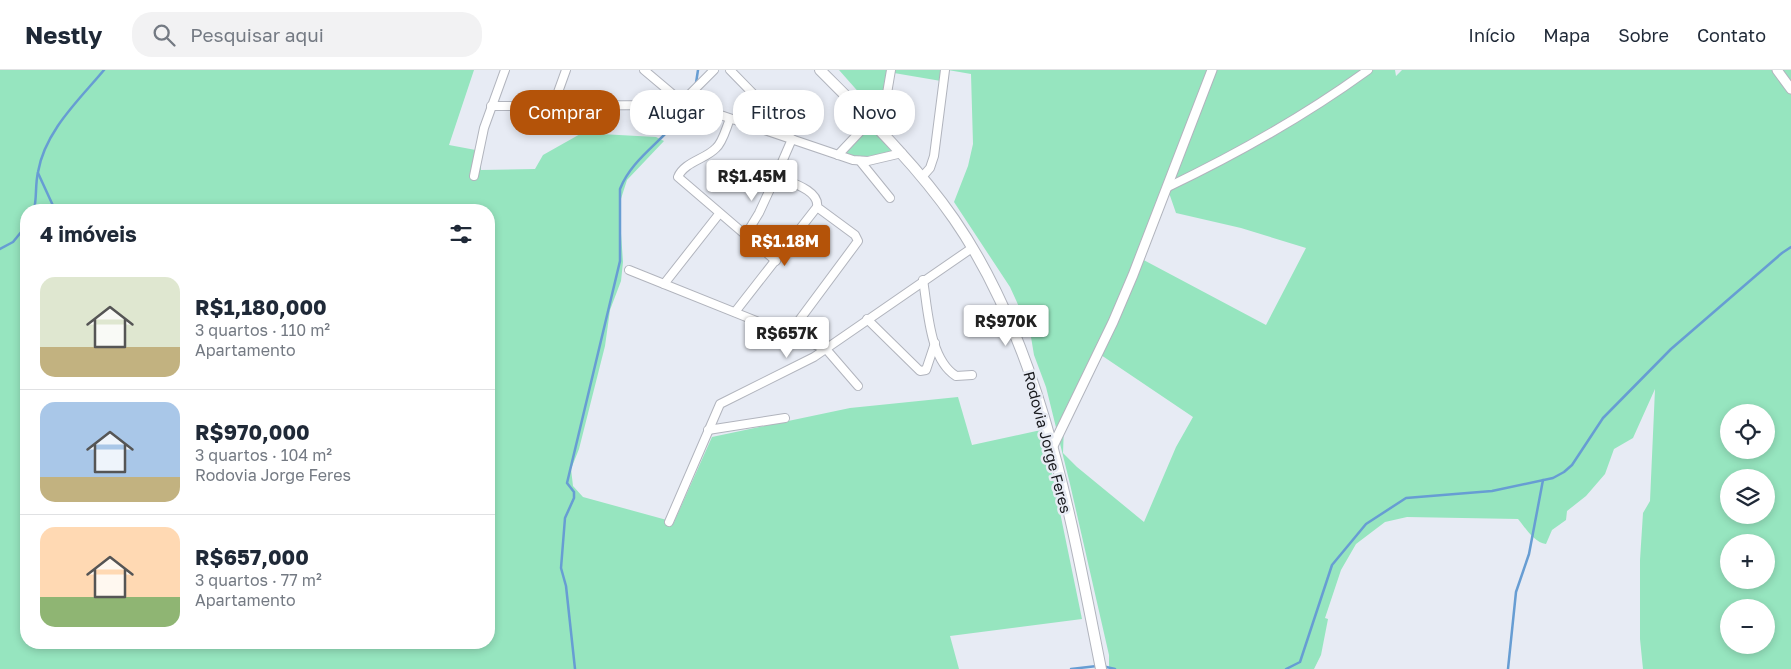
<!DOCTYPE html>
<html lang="pt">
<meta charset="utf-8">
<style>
:root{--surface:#fff;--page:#f2f2f3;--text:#1f2937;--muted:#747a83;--line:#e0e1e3;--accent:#b45309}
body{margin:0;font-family:"Golos Text",sans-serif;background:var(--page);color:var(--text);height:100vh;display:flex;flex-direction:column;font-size:19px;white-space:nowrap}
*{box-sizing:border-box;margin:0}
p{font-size:16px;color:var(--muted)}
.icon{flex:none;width:28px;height:28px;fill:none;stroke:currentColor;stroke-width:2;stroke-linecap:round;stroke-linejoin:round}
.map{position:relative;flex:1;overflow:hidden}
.drawer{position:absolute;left:20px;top:134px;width:475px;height:445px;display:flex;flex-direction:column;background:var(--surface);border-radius:20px;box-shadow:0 2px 8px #0003}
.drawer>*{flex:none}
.top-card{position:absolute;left:510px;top:20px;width:475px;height:45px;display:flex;gap:10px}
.tools{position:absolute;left:1720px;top:334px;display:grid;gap:10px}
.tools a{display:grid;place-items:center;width:55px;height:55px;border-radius:50%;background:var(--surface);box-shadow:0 2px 8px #0003;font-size:25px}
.price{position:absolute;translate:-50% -42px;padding:0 11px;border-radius:5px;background:#fff;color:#222;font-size:16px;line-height:32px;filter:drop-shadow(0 1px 2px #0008)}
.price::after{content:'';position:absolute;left:50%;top:30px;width:15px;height:11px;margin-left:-8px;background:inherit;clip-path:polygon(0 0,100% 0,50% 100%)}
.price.active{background:var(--accent);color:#fff}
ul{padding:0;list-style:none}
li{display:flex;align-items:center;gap:15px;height:125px;padding:0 20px}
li+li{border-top:1px solid var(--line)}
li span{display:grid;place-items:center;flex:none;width:140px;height:100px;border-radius:15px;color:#555}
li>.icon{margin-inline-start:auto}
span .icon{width:60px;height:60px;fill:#fffc;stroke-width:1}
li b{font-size:21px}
h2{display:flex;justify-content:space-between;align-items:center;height:60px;padding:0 20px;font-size:21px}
.pill{padding:0 18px;border-radius:20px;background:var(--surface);box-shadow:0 2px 8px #0003;font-size:18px;line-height:45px}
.pill.active{background:var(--accent);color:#fff}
header{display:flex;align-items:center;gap:30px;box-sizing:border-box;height:70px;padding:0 25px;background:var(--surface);border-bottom:1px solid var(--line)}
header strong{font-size:24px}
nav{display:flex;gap:28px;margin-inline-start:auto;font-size:18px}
.search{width:350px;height:45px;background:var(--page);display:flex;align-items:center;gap:12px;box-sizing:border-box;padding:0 18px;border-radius:20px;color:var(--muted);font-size:19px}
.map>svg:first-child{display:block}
.green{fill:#96e5bf;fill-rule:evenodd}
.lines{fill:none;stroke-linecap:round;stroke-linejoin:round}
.stream{stroke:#679dd3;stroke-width:2.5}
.minor-casing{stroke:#b1b4bd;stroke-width:10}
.tertiary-casing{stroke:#b1b4bd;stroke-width:11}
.secondary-casing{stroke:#b1b4bd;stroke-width:12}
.minor{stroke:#fff;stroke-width:8}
.tertiary{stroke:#fff;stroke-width:9}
.secondary{stroke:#fff;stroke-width:10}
.labels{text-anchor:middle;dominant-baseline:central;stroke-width:5;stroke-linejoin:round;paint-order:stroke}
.street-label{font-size:15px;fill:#17181c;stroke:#e7ebf4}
</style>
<header>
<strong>Nestly</strong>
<div class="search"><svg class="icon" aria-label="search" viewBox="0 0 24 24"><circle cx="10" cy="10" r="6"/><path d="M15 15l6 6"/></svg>Pesquisar aqui</div>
<nav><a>Início</a><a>Mapa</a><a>Sobre</a><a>Contato</a></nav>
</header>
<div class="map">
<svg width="1791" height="599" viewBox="0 0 1791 599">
<rect width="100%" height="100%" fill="#e7ebf4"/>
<g class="green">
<path d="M0,0h474l-25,75 32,6v19l54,-1 8,-14 39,-22 74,4 8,4 -37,39 -8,25 4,57 -2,19 -11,29 -5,36 -26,103 -8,20 2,17 10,11 91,25 38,-85 138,-29 108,-11 14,48 69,-15 7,24 34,165 -132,17 9,33h-959zM26,140h463v432h-463z"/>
<path d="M839,0h556l1,6 6,-6h389v599h-148l-3,-30v-79l3,-47 7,-12 5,-112 -22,49 -19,11 -9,25 -19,22 -19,15 -1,9 -14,10 -6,14c-12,-1 -21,-17 -28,-25l-111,-2 -22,5 -29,22 -15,26 -16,48 3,1 -7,36 -7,14h-205v-14l-39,-171 -24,-97 -12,-32 -4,-24 -20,-44 -56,-85 14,-36 5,-22 -2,-70 -23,-4 -7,11 -47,-8 -9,49zM1168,120l8,23 65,15 65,20 -40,77 -128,-68zM1101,285l92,62 -17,30 -32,75 -67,-55 -14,-14 1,-28 13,-27 15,-23zM1729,342h37v38h-37zM1729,408h37v37h-37zM1729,472h37v38h-37zM1729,538h37v37h-37z"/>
<path d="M871,55l27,27 -44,6 -12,-4z"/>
</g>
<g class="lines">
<g class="stream">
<path d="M696,13l2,-13"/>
<path d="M38,103l17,37"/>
<path d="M34,140c3,-13 1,-25 4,-38 7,-41 41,-72 66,-102"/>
<path d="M0,179l13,-7 13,-16"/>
<path d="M1102,596l13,3"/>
<path d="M575,599l-9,-83 -5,-18 4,-50 9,-20v-6l-7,-9 53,-222v-72c14,-37 58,-55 72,-93"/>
<path d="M1071,599l26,-3"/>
<path d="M1286,599l14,-7 32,-97 34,-41 40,-26 86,-7 61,-13 11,-6 8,-7 31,-47 68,-69 111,-96 9,-6"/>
<path d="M1508,599l8,-77 13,-38 14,-74"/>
</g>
<g class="minor-casing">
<g id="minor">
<path d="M644,0l38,32 171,58 15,1 34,-8"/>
<path d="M730,0l42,43 16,24"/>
<path d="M491,36l176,-1 15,-3 32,-32"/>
<path d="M553,36l13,-36"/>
<path d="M730,49c-4,9 -7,23 -14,29 -10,11 -32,14 -38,29l98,84"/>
<path d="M744,54l15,-25"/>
<path d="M876,56l8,-15 7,-41"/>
<path d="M838,85l33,-35"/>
<path d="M860,91l30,37"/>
<path d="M474,106l10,-48 21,-58"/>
<path d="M922,107l8,-9 4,-12 11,-86"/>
<path d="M1168,117c69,-33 138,-72 200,-117"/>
<path d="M745,166l14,-23 17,-37"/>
<path d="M629,200l197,79 32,37"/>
<path d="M923,210c5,29 6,79 33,96l16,-1"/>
<path d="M664,214l55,-70"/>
<path d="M735,242l82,-105"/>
<path d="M867,249l53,52 6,-1 9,-27"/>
<path d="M789,264l69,-93 -3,-6 -38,-28c3,-17 -28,-25 -41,-31l16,-37"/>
<path d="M708,360l77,-12"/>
<path d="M669,452l51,-118 94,-47 158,-109"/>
</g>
</g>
<g class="tertiary-casing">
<g id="tertiary">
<path d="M1777,0l14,19"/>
<path d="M1052,378l61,-126 20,-47 79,-205"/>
</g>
</g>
<g class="secondary-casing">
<path id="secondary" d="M820,0c47,47 96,94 134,149 88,127 117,300 147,450"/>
</g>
<use href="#minor" class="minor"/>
<use href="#tertiary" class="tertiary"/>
<use href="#secondary" class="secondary"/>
</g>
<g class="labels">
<g class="street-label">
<text transform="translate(1048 372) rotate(75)">Rodovia Jorge Feres</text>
</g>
</g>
</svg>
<div class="tools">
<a><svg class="icon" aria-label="locate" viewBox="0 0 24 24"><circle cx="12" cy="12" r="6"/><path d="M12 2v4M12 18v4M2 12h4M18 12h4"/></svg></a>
<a><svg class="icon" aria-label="layers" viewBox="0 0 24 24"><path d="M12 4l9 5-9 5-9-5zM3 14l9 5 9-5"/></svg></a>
<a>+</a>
<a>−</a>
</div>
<b class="price" style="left:752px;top:132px">R$1.45M</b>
<b class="price active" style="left:785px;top:197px">R$1.18M</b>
<b class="price" style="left:1006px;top:277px">R$970K</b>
<b class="price" style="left:787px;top:289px">R$657K</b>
<div class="top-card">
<a class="pill active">Comprar</a>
<a class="pill">Alugar</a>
<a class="pill">Filtros</a>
<a class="pill">Novo</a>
</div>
<section class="drawer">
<h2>4 imóveis<svg class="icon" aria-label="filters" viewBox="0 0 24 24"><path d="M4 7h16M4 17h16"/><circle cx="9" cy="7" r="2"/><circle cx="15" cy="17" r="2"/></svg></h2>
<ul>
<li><span style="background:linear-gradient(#dfe7d0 70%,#c2b280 0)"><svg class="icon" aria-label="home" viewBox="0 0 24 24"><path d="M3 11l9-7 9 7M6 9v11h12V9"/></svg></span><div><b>R$1,180,000</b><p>3 quartos · 110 m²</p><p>Apartamento</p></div></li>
<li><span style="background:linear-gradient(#a9c7e8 75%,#c2b280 0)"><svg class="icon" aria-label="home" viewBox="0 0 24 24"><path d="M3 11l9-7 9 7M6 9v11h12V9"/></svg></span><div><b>R$970,000</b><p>3 quartos · 104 m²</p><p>Rodovia Jorge Feres</p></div></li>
<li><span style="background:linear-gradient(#ffd9b3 70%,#8fb573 0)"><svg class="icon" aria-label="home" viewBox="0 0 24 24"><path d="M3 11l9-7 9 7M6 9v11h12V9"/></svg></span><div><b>R$657,000</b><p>3 quartos · 77 m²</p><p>Apartamento</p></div></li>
</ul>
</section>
</div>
